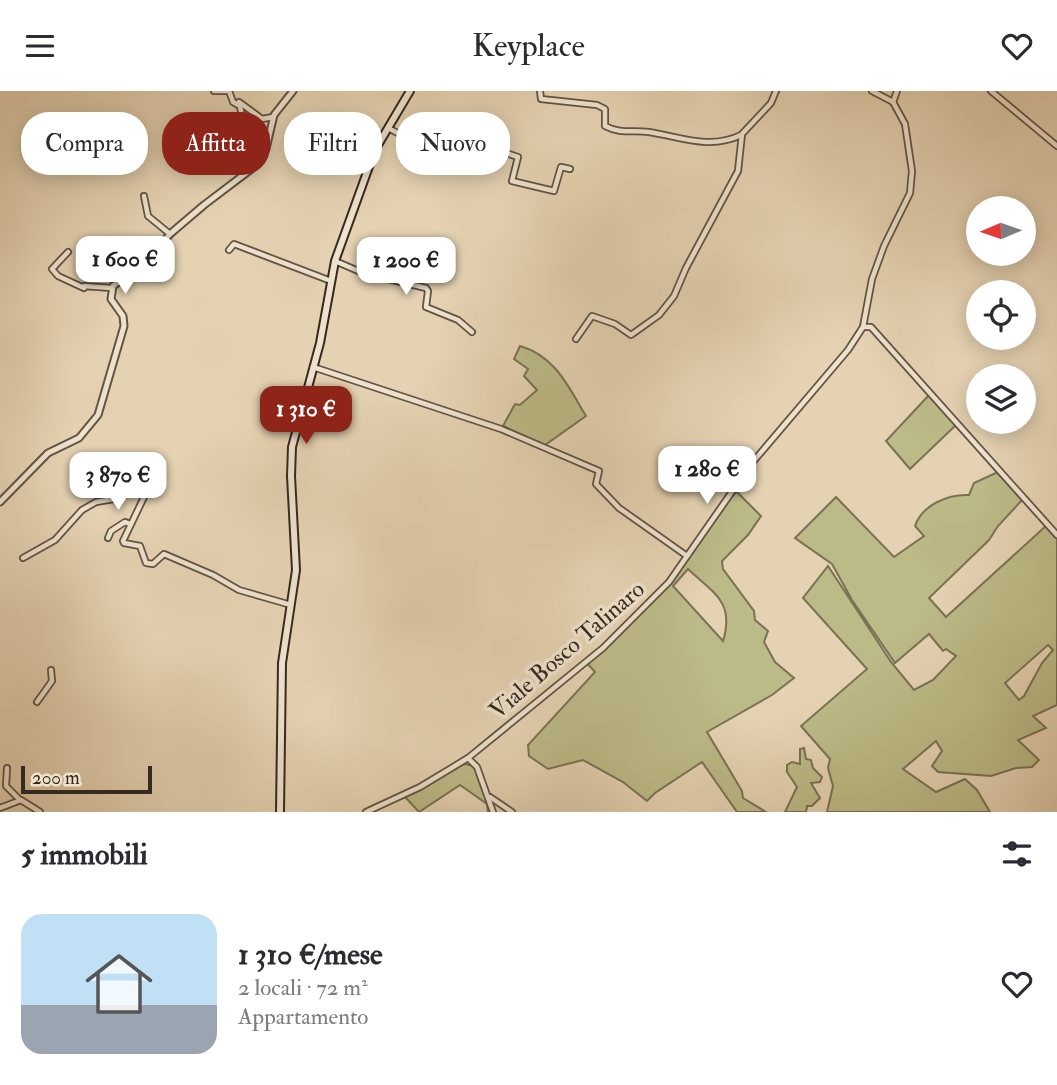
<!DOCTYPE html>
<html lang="it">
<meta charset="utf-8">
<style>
:root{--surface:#fff;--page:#f7f7f7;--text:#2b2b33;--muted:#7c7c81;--line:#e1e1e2;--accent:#8f2418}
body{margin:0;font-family:"IM FELL Double Pica",serif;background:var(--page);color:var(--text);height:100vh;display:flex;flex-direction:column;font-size:26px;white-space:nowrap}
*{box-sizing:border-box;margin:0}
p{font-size:23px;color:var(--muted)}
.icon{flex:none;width:38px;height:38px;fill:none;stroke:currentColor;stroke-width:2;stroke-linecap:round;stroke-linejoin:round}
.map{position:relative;height:721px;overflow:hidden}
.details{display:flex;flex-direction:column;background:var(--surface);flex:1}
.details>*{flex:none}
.guide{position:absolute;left:21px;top:21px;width:700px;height:63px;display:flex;gap:14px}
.needle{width:46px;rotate:268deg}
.fabs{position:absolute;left:966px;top:105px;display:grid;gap:14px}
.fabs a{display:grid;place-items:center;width:70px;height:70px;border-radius:50%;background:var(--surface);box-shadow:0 4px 18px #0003;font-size:35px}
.scale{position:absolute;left:21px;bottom:18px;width:131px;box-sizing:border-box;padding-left:7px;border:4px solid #362920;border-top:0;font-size:19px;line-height:24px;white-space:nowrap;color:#362920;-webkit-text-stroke:5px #eee2cd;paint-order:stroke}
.price{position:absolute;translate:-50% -60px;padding:0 16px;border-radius:14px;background:#fff;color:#222;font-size:23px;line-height:46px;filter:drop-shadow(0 2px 4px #0008)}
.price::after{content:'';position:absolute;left:50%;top:42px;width:21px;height:16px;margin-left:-10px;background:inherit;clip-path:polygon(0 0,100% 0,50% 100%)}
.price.active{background:var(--accent);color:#fff}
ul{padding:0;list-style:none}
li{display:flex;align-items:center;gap:21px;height:175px;padding:0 21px}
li+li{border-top:2px solid var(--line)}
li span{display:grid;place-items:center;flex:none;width:196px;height:140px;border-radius:21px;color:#555}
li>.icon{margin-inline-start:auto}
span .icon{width:84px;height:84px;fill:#fffc;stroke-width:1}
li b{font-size:30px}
h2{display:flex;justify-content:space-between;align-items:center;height:84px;padding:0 21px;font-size:30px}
.pill{padding:0 24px;border-radius:28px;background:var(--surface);box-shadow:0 4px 18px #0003;font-size:24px;line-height:63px}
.pill.active{background:var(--accent);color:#fff}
header{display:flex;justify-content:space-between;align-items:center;height:91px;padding:0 21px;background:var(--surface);font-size:32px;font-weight:600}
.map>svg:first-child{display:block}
.green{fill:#bcba87;stroke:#797254;stroke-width:2;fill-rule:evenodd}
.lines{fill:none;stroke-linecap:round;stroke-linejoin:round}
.minor-casing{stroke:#625344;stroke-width:8}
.tertiary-casing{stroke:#625344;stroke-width:9}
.secondary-casing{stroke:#362920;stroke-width:10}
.minor{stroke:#eee2cd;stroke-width:4.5}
.tertiary{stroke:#eee2cd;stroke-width:5}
.secondary{stroke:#eee2cd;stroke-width:6}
.labels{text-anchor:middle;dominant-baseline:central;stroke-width:7;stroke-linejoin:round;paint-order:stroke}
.street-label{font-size:24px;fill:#362920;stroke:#eee2cd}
</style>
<header><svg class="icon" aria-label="menu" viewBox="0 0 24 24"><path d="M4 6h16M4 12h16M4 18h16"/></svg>Keyplace<svg class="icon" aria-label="heart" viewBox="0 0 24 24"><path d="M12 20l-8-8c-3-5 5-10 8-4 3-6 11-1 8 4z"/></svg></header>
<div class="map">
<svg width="1057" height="721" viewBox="0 0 1057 721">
<rect width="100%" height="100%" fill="#e5d2b2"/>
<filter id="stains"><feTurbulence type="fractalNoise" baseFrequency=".00286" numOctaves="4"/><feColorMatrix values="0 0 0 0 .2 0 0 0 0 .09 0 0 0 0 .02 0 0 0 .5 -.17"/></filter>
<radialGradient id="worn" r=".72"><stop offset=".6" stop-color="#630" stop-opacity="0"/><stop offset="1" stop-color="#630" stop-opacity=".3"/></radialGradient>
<g class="green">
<path d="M520,255c35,10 48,40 66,70l-41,29 -42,-19 12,-22 5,1 17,-15 -13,-14 4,-7 -14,-10z"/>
<path d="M929,304l27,30 -46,44 -24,-28z"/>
<path d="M998,381l25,27 -25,27 -9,14 -60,58 17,19 101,-92 10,12v168l-24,11 13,12 -28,12 21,20 -7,7 -16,1 -25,8 -53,-4 -6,-6 10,-15 -6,-10 -33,28 33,23 29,-13 12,11 13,22h-163l6,-26 -5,-18 2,-9 -29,-33 66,-57 -64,-71 25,-32 63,96 23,28 19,-10 23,-24 -10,-7 -3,2 -14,-17 -34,29 -43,-63 -20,-36 -37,-26 41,-41 58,60 30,-21 -9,-10c7,-21 33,-32 54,-31l5,-12zM1048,554l5,5 -11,13 -18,33 -5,4 -14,-17z"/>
<path d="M736,400l25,25 -13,19 -26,26 1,8 31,42 1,9 13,11 -4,11 11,20 19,16 -22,17 -65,37 35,59 1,7 23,14h-29l-35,-50 -47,31 -8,8 -24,-19 -40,-22 -35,9 -19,-13 -1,-11 67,-73 -8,-9c62,-51 103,-108 149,-172zM688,478c25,24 47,32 35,72l-50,-55z"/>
<path d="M804,657l2,11 5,1 2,8 9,9 -2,5 -9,1 9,15 -8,8h-5l-1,6h-21l12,-25 -10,-15v-7l5,-3 8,2v-15z"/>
<path d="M464,673l10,2 5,7 12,39h-3l-1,-8 -27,-19 -41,27 -14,-15z"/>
</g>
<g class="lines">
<g class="minor-casing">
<g id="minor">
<path d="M214,0h15l4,11 7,4"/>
<path d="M540,0l1,8 56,6 8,4v17c15,8 28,4 44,6 32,5 61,18 92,3"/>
<path d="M872,0l21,11"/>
<path d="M991,0l66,55"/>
<path d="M893,11l4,-11"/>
<path d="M388,37l29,15 62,9 6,-6 33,11 -6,24 42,10 7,-24 9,2"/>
<path d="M233,55l15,-18 -5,-7 -4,-19 23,17 11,-2"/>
<path d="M144,105l4,20 22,18"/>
<path d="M229,159l5,-6 97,37"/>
<path d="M68,161l-16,17 6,7 26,12v-2l28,2"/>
<path d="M335,170l28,12 63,15 2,3 -2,16 32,13 14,12"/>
<path d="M863,236h8l186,208"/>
<path d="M576,248l16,-23 23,8 16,11 28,-20 15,-19 12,-28 52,-97 4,-37 29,-31 5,-12"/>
<path d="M313,276l188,62 98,42 -3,13 23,24 68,48"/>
<path d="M108,447l3,-7 14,-9 5,2"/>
<path d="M23,467l32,-18 27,-30 14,-8 18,-3 13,-5 19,-12 2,5 -3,8 -22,46 1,2 16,3 6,17 7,1 11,-10 49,21 26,15 52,15"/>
<path d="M37,611l15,-21 -1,-11"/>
<path d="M468,667l9,9 16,45"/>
<path d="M7,677l-1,18 14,14"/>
<path d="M490,706l22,15"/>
<path d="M0,717l21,-8 19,12"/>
<path d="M366,721l54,-25 48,-29 135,-110 66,-66 83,-119 96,-113 15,-23 9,-48 12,-33 26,-53 2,-22 -7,-47 -12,-22"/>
</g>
</g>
<g class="tertiary-casing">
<path id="tertiary" d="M0,411l48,-49 31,-15 19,-23 26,-89 -1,-10 -12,-17 2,-13 34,-25 23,-27 34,-29 50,-38 12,-18 8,-34 19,-24"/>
</g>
<g class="secondary-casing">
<path id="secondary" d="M280,721l2,-149 14,-93 -5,-94 1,-29 28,-104 15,-82 40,-111 35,-59"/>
</g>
<use href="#minor" class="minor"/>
<use href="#tertiary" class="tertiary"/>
<use href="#secondary" class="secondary"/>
</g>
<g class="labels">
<g class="street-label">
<text transform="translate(567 559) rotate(-41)">Viale Bosco Talinaro</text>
</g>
</g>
<rect width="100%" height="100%" filter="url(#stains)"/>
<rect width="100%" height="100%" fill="url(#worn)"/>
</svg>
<div class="fabs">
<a><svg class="needle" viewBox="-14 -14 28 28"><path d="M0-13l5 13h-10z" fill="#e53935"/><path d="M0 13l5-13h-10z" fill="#7c7c81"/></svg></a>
<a><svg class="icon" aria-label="locate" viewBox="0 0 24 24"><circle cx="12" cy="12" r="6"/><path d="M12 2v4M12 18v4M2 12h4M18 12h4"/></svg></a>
<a><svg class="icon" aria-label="layers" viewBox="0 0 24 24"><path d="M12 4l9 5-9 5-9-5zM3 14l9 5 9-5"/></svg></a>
</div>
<div class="scale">200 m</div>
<b class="price" style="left:125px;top:205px">1 600 €</b>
<b class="price" style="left:406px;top:206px">1 200 €</b>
<b class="price active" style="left:306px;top:355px">1 310 €</b>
<b class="price" style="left:707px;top:415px">1 280 €</b>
<b class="price" style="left:118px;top:421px">3 870 €</b>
<div class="guide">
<a class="pill">Compra</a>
<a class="pill active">Affitta</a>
<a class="pill">Filtri</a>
<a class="pill">Nuovo</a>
</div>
</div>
<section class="details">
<h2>5 immobili<svg class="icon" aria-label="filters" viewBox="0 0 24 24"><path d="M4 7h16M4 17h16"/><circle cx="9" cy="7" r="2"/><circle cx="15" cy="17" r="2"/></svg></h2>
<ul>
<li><span style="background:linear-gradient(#bfe0f5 65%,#9aa5b1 0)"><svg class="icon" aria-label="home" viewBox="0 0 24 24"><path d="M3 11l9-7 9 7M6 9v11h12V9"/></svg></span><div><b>1 310 €/mese</b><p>2 locali · 72 m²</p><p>Appartamento</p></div><svg class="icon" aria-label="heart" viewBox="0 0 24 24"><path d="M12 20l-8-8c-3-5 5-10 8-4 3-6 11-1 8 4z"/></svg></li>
</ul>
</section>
